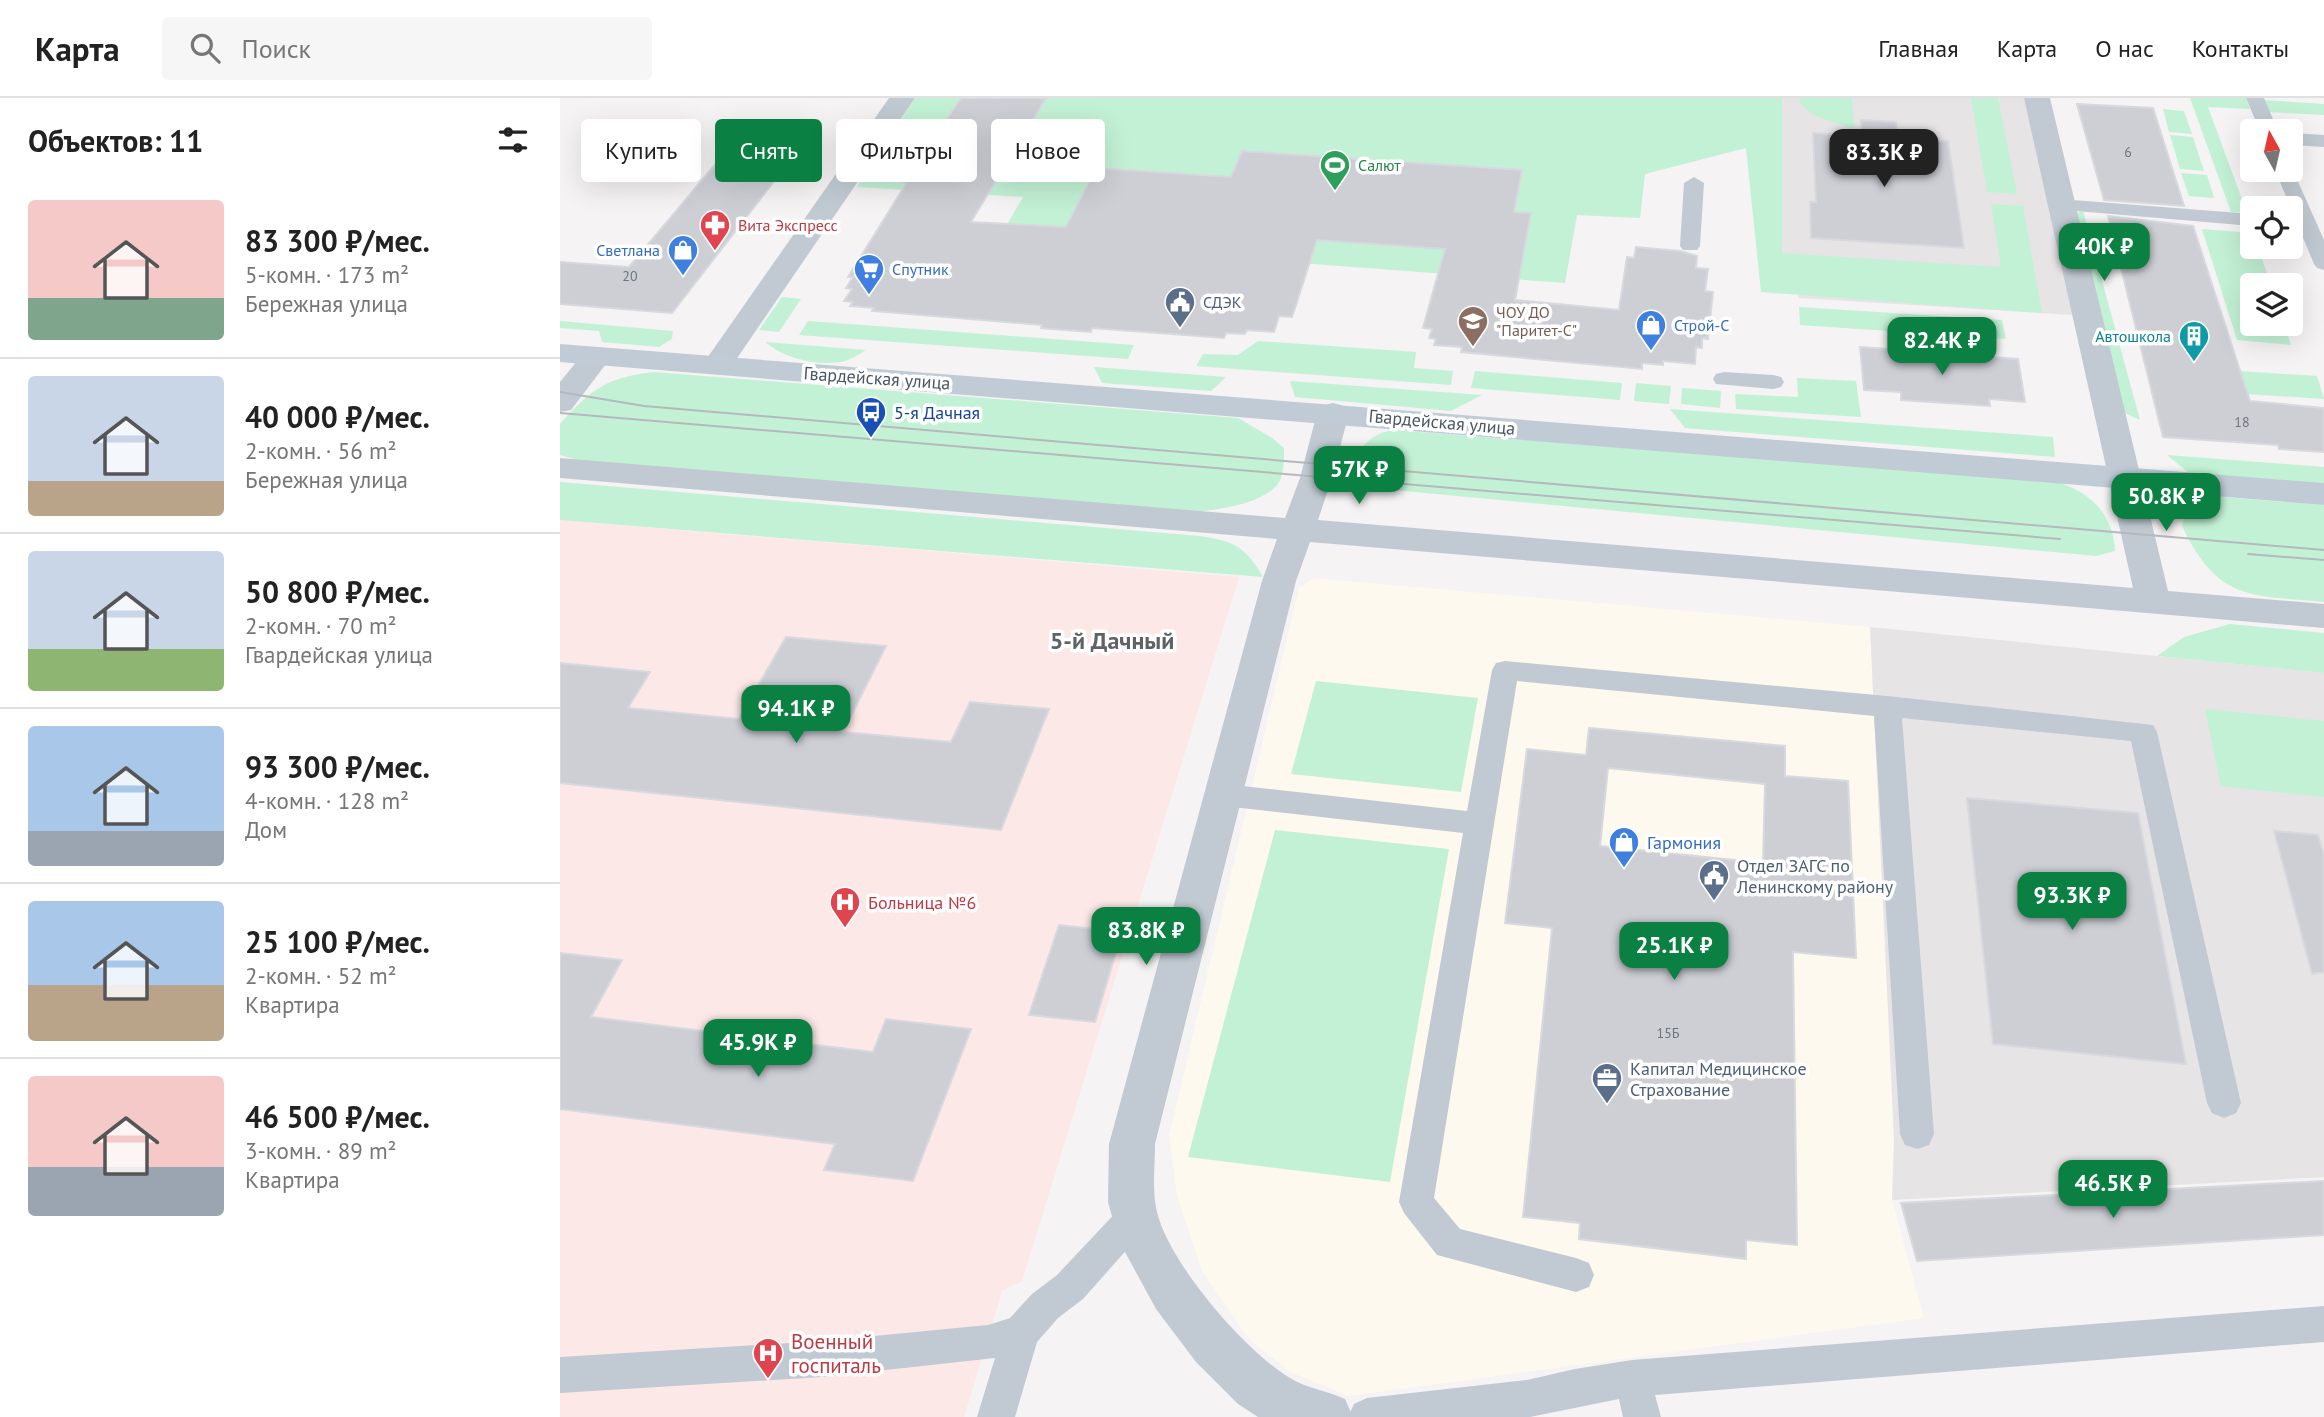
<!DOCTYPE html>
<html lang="ru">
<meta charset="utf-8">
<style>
:root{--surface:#fff;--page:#f6f6f6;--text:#222;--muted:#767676;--line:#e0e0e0;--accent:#0b8043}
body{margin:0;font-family:"PT Sans",sans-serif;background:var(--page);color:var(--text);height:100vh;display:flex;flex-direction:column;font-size:26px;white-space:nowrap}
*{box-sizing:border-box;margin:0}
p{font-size:23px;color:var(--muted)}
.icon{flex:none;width:38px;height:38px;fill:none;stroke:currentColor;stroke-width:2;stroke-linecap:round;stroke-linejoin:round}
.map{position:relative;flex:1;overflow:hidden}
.details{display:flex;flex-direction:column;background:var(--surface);width:560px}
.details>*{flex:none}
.top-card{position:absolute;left:21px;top:21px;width:665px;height:63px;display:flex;gap:14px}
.needle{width:46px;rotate:352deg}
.tools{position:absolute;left:1680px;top:21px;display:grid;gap:14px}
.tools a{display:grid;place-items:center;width:63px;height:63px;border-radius:7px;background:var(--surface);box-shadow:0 7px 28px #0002;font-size:35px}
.price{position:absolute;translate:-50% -60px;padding:0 16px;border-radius:14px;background:var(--accent);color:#fff;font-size:23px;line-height:46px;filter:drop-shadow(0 2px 4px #0008)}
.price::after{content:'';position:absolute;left:50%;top:42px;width:21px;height:16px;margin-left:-10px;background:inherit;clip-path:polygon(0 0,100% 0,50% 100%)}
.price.current{background:#222;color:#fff}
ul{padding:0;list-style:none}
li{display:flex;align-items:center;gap:21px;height:175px;padding:0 28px}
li+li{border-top:2px solid var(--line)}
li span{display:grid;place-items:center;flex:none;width:196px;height:140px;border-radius:7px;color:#555}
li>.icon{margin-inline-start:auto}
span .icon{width:84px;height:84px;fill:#fffc;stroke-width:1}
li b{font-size:30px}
h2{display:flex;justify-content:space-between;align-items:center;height:84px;padding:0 28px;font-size:30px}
.pill{padding:0 24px;border-radius:7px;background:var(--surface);box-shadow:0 7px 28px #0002;font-size:24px;line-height:63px}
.pill.current{background:var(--accent);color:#fff}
header{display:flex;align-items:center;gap:42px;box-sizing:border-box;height:98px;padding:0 35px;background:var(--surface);border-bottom:2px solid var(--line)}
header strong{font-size:33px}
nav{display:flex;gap:38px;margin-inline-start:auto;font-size:24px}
.search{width:490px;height:63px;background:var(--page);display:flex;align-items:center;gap:18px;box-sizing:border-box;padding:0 24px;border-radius:7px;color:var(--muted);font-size:26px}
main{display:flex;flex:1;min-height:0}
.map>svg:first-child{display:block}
.commercial{fill:#fdf9ef}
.education{fill:#e6e4e5}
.medical{fill:#fce8e6}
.green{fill:#c3f1d5}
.building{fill:#cdcfd5;stroke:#d7d9de;stroke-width:2;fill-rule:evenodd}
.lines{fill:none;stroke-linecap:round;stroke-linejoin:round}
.lane{fill:#c1cad2;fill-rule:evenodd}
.street{fill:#c1cad2;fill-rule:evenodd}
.secondary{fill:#c1cbd6;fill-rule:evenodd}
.tram{stroke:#b5b8bd;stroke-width:2}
.labels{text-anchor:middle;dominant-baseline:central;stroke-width:7;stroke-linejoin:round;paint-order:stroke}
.number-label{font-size:14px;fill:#6b747e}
.far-leisure-label{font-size:16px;fill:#27864d;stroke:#fff;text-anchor:start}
.far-health-label{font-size:16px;fill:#be3a42;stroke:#fff;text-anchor:start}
.far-shop-label{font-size:16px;fill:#366cbe;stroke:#fff;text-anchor:start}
.far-service-label{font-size:16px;fill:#4e5e75;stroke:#fff;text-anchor:start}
.far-education-label{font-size:16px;fill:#785e54;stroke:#fff;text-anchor:start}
.far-culture-label{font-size:16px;fill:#0d838f;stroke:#fff;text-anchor:end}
.street-label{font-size:18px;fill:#4a5661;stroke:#fff}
.transit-label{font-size:18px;fill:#164399;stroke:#fff;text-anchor:start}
.shop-label{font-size:18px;fill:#366cbe;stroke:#fff;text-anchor:start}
.service-label{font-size:18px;fill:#4e5e75;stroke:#fff;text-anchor:start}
.health-label{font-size:18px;fill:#be3a42;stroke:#fff;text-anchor:start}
.near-health-label{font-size:21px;fill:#be3a42;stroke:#fff;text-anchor:start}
.district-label{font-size:24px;font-weight:bold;fill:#5f6368;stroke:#fff}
</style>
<header>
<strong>Карта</strong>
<div class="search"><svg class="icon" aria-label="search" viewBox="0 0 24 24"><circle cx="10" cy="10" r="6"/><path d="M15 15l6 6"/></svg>Поиск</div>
<nav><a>Главная</a><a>Карта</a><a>О нас</a><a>Контакты</a></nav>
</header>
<main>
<section class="details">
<h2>Объектов: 11<svg class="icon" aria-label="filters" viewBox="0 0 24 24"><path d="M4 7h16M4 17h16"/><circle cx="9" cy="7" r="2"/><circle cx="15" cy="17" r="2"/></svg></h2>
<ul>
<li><span style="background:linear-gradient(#f6c9c9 70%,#7fa58c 0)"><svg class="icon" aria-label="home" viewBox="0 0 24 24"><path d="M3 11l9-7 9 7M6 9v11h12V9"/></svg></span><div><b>83 300 ₽/мес.</b><p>5-комн. · 173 m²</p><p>Бережная улица</p></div></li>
<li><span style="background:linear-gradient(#c9d6e8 75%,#b9a48a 0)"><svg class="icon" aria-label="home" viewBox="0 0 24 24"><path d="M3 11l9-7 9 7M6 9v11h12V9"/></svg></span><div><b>40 000 ₽/мес.</b><p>2-комн. · 56 m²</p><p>Бережная улица</p></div></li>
<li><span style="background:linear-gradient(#c9d6e8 70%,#8fb573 0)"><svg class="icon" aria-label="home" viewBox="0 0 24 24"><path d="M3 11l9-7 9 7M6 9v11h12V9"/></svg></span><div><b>50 800 ₽/мес.</b><p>2-комн. · 70 m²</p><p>Гвардейская улица</p></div></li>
<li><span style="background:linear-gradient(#a9c7e8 75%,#9aa5b1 0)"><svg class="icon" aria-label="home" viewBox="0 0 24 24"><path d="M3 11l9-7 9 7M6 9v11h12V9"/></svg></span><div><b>93 300 ₽/мес.</b><p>4-комн. · 128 m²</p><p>Дом</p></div></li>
<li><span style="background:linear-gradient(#a9c7e8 60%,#b9a48a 0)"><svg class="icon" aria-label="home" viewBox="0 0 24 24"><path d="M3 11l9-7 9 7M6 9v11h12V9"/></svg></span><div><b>25 100 ₽/мес.</b><p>2-комн. · 52 m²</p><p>Квартира</p></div></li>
<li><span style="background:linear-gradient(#f6c9c9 65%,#9aa5b1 0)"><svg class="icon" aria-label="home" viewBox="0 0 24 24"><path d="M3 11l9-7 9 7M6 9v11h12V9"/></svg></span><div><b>46 500 ₽/мес.</b><p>3-комн. · 89 m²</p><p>Квартира</p></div></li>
</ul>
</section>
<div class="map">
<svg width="1764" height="1319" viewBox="0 0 1764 1319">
<rect width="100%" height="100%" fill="#f5f3f3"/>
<path class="commercial" d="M753,480l557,49 24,512 -2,61 32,118 -575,78 -59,-24 -42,-34 -46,-67 -25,-75 -8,-60 130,-548z"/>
<g class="education">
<path d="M1197,0h269l47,217 -274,-17 -4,-25 -38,-16z"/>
<path d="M1310,529l454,46v504l-432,23 2,-61z"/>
</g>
<path class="medical" d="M0,422l679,57 -217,704 -20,10 -38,126h-404z"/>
<g class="green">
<path d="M355,0h867v155l219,14 -10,-63 32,2 19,107 -281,-21 -15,-144 -101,26 -5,44 -63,-3 -12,68 -567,-43 25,-43 -166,-10z"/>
<path d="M1240,0h52l2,31 -41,-14 -13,-12z"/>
<path d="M1411,0h27l19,96 -30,-2z"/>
<path d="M1630,0h56l4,11 -42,-2 39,106 -16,-1z"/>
<path d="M1704,2l60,4v11l-56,-3z"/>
<path d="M1603,11l21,2 8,23 -23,-2z"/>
<path d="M1610,37l23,2 11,34 -24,-2z"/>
<path d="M1621,75l26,2 7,23 -25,-2z"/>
<path d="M1523,113l57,209 -24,-11 -42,-195z"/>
<path d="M1642,131l50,4v14h6l13,38h-19v39h32l7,21 -54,-5z"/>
<path d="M222,199l19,2 -22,33 -20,-2z"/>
<path d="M1239,209l203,13 4,19 -206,-14z"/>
<path d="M0,223l113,10 -1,8 -13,8 -57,-5 -3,-11 -39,-3z"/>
<path d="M248,223l326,24 -6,14 -329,-24z"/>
<path d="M698,243l158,11 -2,16 39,3 -2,14 -255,-19 7,-12 35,1z"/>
<path d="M205,244l101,8c-7,4 -17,11 -25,12 -26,4 -57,-4 -76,-20z"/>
<path d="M534,269l132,10 -15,14 -109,-8z"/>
<path d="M915,273l147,12 -2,17 -149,-12z"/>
<path d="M1678,273l79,5 7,23 -79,-5z"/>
<path d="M93,274l585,46 34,20 12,10c0,13 1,32 -11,41 -22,18 -57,20 -84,24l-608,-52 -21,-6v-31c31,-35 46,-46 93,-52z"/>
<path d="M1237,280l59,3 5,36 -125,-8 -1,-15 63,3z"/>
<path d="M730,283l192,14 -31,16 -156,-14z"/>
<path d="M1076,285l35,3 -2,18 -35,-3z"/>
<path d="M1122,290l39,3 -1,17 -39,-4z"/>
<path d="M1110,311l383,28 2,20 -370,-29z"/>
<path d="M833,332l660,51c36,9 60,32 62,70l-19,5 -724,-68 -13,-6 -7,-9c6,-24 15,-38 41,-43z"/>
<path d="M1607,357l157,12v17l-135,-11z"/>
<path d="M0,384l640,54c33,5 45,10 63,41l-703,-57z"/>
<path d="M1650,398l114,9v97c-75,-7 -106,-1 -142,-76l5,-21 9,-7z"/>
<path d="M1670,526l94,9v40l-167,-17 27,-19z"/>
<path d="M756,583l162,17 -17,94 -170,-18z"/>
<path d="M1645,611l119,12v76l-103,-11z"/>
<path d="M715,732l174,19 -59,333 -202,-25z"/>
</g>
<g class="building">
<path d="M401,0h85l-75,124 95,5 30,-59 135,9 11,-26 280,19 -8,42 17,1 -16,87 104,10 8,-53 7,1 2,-11 44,4 17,5 -1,12 12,1 -3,22 8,1 -5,47 -6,-1v10l-6,-1 -1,17 -32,-3v4l-21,-2v6l-181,-17 1,-5 -28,-2 2,-6 -7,-1 3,-9 -9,-1 22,-79 -128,-9 -25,77 -13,-1 -5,16 -27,-2 -2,4 -19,-1 -2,5 -132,-10 -1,4 -50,-4 1,-3 -170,-14 2,-3 -24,-2 3,-4 -9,-1 8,-12 -6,-1 7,-11h-5l58,-93 -2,-1z"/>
<path d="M1517,6l76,4 31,98 -80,-6z"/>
<path d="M1301,22l35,2 2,17 50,2 16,107 -153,-10 -1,-36h6l-3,-69 49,3z"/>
<path d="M184,32l66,5 -138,178 -112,-9v-42l69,5z"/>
<path d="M1548,118l85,10 57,175 74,7v44l-45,-3 -1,-4 -115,-8z"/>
<path d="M1300,249l158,12 7,43 -36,-3 1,7 -89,-6v-8l-37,-2z"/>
<path d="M226,539l100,9 -43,86 108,10 19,-40 79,7 -48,121 -441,-47v-120l90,9 -22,36 111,11z"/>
<path d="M1029,630l196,18v30l63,5 8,177 -63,-6 4,293 -51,-5v19l-167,-20 1,-16 -57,-6 29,-289 -47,-5 22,-174 59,6zM1048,670l157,16 -2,79 -163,-17z"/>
<path d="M1407,700l171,15 48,251 -193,-20z"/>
<path d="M1714,733l44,4 6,20v117l-12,2z"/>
<path d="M499,827l63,7 -27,90 -66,-7z"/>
<path d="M0,855l62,7 -31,57 282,35 13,-33 85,10 -58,152 -89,-11 11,-26 -275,-35z"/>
<path d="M1764,1083v54l-407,26 -16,-58z"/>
</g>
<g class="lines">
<g class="lane">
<path d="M1686,0h18l14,33h-18z"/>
<path d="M1731,35l33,2v12l-33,-2z"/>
<path d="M1731,68l33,74v30l-7,-2 -3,-4 -39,-94h16z"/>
<path d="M1134,79l10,6 -4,63 -3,4h-14l-3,-4 4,-63z"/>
<path d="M1500,101l192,15v12l-199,-17 -3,-4 3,-4z"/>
<path d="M1164,274l49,3 8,2 3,5 -3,5 -8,2 -57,-5 -3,-5 3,-5z"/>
<path d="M945,563l382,35 266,29 4,7 84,371 -5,10 -12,5 -12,-5 -5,-10 -76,-362 -229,-23 32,416 -5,11 -12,4 -12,-4 -5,-11 -26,-418 -357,-35 -83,517 26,31 116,29 13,5 5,12 -5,12 -13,5 -139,-37 -33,-42 -5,-11 64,-369 -239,-27 -10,-3 -4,-8 4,-8 10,-3 243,27 25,-141 4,-7z"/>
<path d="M574,1103l12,5 5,11 -5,11 -63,71 -25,19 -21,24 -22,75h-38l18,-59 -173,19 -262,16v-36l262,-16 166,-16 22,-7 22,-24 25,-19 65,-69z"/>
<path d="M1764,1208v36l-669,53 6,22h-38l-4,-18 -89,18h-182l6,-13 13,-6 160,-18 48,-11 57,-9z"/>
</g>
<g class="street">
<path d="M329,0h26l-186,272 -11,3 -11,-3 -4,-6z"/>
<path d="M1464,0h26l118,493 156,13v24l-1014,-86 -14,39 -141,563c0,24 -4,51 4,75 16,50 86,132 131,159 16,10 38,13 55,21l8,18h-95l-20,-13 -42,-42 -40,-53 -37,-68 -11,-39 1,-58 153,-563 15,-42 -717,-61v-20l725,60 15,-40 17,-65 5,-7 11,-3 11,3 5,7 -17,65 -14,42 815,68z"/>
<path d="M37,249l11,3 4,6 -41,54 -11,2v-30l26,-32z"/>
</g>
<path class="secondary" d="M0,246l1764,139v22l-1764,-143z"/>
<g class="tram">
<path d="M0,294l84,14 1680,144"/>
<path d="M0,315l1500,126"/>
<path d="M1688,456l76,6"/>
</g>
</g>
<defs>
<g id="stadium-pin" transform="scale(1.575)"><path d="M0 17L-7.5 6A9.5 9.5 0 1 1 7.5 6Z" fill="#2e9e5b" stroke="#fff"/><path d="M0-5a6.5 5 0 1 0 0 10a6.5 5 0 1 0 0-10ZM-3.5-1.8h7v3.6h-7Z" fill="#fff"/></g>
<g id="pharmacy-pin" transform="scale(1.575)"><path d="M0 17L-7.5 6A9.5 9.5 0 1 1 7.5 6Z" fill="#e0444e" stroke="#fff"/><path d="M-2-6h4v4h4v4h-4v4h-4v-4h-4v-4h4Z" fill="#fff"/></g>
<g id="shop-pin" transform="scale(1.575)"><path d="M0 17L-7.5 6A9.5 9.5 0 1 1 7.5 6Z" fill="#3f7fe0" stroke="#fff"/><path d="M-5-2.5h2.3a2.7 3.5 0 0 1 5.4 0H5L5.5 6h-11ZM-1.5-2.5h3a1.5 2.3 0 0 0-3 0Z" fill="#fff"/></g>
<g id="supermarket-pin" transform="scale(1.575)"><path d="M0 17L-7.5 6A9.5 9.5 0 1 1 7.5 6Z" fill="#3f7fe0" stroke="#fff"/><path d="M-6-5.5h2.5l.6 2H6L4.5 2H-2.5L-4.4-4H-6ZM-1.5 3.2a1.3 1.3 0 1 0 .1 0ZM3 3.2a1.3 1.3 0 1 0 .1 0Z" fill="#fff"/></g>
<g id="civic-pin" transform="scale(1.575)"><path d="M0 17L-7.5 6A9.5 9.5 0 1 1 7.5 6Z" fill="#5c6f8a" stroke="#fff"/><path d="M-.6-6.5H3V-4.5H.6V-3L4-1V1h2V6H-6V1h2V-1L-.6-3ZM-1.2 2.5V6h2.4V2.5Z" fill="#fff"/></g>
<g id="school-pin" transform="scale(1.575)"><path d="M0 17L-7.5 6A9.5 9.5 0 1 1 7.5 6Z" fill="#8d6e63" stroke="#fff"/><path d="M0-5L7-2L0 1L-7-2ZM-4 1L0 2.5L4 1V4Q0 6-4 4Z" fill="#fff"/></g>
<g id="building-pin" transform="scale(1.575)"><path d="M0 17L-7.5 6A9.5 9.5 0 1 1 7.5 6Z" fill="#0f9aa8" stroke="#fff"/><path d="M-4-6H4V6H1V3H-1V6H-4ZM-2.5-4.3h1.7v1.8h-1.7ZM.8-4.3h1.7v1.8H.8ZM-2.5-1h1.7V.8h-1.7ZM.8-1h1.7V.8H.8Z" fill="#fff"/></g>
<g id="bus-pin" transform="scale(1.575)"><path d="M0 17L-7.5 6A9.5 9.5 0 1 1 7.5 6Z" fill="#1a4fb4" stroke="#fff"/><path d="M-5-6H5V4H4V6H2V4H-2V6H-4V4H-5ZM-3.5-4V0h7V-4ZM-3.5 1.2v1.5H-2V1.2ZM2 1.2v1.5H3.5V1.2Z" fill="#fff"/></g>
<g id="hospital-pin" transform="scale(1.575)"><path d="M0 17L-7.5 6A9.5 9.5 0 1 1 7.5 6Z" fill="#e0444e" stroke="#fff"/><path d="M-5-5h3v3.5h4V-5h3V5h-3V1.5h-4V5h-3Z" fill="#fff"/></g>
<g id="office-pin" transform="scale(1.575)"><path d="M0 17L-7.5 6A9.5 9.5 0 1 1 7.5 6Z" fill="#5c6f8a" stroke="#fff"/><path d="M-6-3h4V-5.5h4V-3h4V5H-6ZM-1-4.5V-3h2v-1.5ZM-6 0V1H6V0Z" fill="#fff"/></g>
</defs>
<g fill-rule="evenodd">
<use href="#stadium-pin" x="775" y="67"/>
<use href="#pharmacy-pin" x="155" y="127"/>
<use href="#shop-pin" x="123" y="152"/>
<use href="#supermarket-pin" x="309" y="171"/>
<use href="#civic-pin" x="620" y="204"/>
<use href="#school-pin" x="913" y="223"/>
<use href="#shop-pin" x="1091" y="227"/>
<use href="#building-pin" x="1634" y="238"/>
<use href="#bus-pin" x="311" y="314"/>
<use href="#shop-pin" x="1064" y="744"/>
<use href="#civic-pin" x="1154" y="777"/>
<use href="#hospital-pin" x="285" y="804"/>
<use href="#office-pin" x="1047" y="980"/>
<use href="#hospital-pin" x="208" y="1255"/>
</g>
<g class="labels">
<g class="number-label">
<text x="1568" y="54">6</text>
<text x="70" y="178">20</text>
<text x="1682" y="324">18</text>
<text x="1108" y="935">15Б</text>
</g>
<g class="far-leisure-label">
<text x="798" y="67">Салют</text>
</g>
<g class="far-health-label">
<text x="178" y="127">Вита Экспресс</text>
</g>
<g class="far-shop-label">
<text x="100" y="152" text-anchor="end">Светлана</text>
<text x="332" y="171">Спутник</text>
<text x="1114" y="227">Строй-С</text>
</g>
<g class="far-service-label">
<text x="643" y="204">СДЭК</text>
</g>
<g class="far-education-label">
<text x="936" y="214">ЧОУ ДО<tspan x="936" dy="18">"Паритет-С"</tspan></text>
</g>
<g class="far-culture-label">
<text x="1611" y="238">Автошкола</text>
</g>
<g class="street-label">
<text transform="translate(317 280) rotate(4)">Гвардейская улица</text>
<text transform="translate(882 324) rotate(5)">Гвардейская улица</text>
</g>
<g class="transit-label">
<text x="334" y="314">5-я Дачная</text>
</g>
<g class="shop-label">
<text x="1087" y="744">Гармония</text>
</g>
<g class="service-label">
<text x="1177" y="767">Отдел ЗАГС по<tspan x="1177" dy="21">Ленинскому району</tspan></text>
<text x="1070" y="970">Капитал Медицинское<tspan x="1070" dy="21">Страхование</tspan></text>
</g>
<g class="health-label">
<text x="308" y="804">Больница №6</text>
</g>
<g class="near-health-label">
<text x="231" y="1243">Военный<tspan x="231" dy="24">госпиталь</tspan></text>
</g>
<g class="district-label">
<text x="552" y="542">5-й Дачный</text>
</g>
</g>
</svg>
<div class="tools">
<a><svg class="needle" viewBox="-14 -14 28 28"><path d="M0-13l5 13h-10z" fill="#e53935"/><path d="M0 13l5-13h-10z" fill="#767676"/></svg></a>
<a><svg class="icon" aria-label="locate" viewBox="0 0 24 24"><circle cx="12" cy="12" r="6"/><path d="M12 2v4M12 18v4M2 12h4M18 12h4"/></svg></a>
<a><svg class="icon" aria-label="layers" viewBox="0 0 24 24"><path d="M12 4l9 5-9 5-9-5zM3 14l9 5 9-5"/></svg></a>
</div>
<b class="price current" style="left:1324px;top:91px">83.3K ₽</b>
<b class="price" style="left:1544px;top:185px">40K ₽</b>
<b class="price" style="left:1382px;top:279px">82.4K ₽</b>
<b class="price" style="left:799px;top:408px">57K ₽</b>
<b class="price" style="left:1606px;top:435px">50.8K ₽</b>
<b class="price" style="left:236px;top:647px">94.1K ₽</b>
<b class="price" style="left:1512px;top:834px">93.3K ₽</b>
<b class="price" style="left:586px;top:869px">83.8K ₽</b>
<b class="price" style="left:1114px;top:884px">25.1K ₽</b>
<b class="price" style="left:198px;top:981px">45.9K ₽</b>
<b class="price" style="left:1553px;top:1122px">46.5K ₽</b>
<div class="top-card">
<a class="pill">Купить</a>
<a class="pill current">Снять</a>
<a class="pill">Фильтры</a>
<a class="pill">Новое</a>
</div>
</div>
</main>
